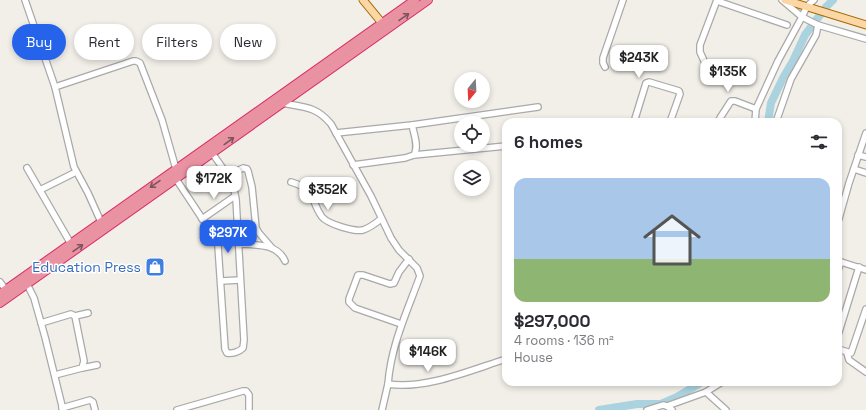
<!DOCTYPE html>
<meta charset="utf-8">
<style>
:root{--surface:#fff;--page:#f7f7f7;--text:#2b2b33;--muted:#7c7c81;--line:#e1e1e2;--accent:#2563eb}
body{margin:0;font-family:"Space Grotesk",sans-serif;background:var(--page);color:var(--text);height:100vh;display:flex;flex-direction:column;font-size:15px;white-space:nowrap}
*{box-sizing:border-box;margin:0}
p{font-size:13px;color:var(--muted)}
.icon{flex:none;width:22px;height:22px;fill:none;stroke:currentColor;stroke-width:2;stroke-linecap:round;stroke-linejoin:round}
.map{position:relative;flex:1;overflow:hidden}
.side{position:absolute;left:502px;top:118px;width:340px;height:268px;display:flex;flex-direction:column;background:var(--surface);border-radius:12px;box-shadow:0 2px 6px #0003}
.side>*{flex:none}
.guide{position:absolute;left:12px;top:24px;width:380px;height:36px;display:flex;gap:8px}
.needle{width:26px;rotate:198deg}
.fabs{position:absolute;left:454px;top:72px;display:grid;gap:8px}
.fabs a{display:grid;place-items:center;width:36px;height:36px;border-radius:50%;background:var(--surface);box-shadow:0 2px 6px #0003;font-size:20px}
.price{position:absolute;translate:-50% -34px;padding:0 9px;border-radius:8px;background:#fff;color:#222;font-size:13px;line-height:26px;filter:drop-shadow(0 1px 2px #0008)}
.price::after{content:'';position:absolute;left:50%;top:24px;width:12px;height:9px;margin-left:-6px;background:inherit;clip-path:polygon(0 0,100% 0,50% 100%)}
.price.active{background:var(--accent);color:#fff}
ul{padding:0;list-style:none}
li{display:grid;align-content:center;gap:8px;height:212px;padding:0 12px}
li+li{border-top:1px solid var(--line)}
li span{display:grid;place-items:center;height:124px;border-radius:12px;color:#555}
li>.icon{margin-inline-start:auto}
span .icon{width:72px;height:72px;fill:#fffc;stroke-width:1}
li b{font-size:17px}
h2{display:flex;justify-content:space-between;align-items:center;height:48px;padding:0 12px;font-size:17px}
.tag{padding:0 14px;border-radius:18px;background:var(--surface);box-shadow:0 2px 6px #0003;font-size:14px;line-height:36px}
.tag.active{background:var(--accent);color:#fff}
.map>svg:first-child{display:block}
.lines{fill:none;stroke-linecap:round;stroke-linejoin:round}
.river{stroke:#aad3df;stroke-width:8}
.minor-casing{stroke:#a9a9a9;stroke-width:8}
.major-casing{stroke:#a06b00;stroke-width:9}
.highway-casing{stroke:#dc2a67;stroke-width:10}
.minor{stroke:#fff;stroke-width:5.5}
.major{stroke:#fcd6a4;stroke-width:7}
.highway{stroke:#e892a2;stroke-width:8}
.oneway{stroke:#7b545c}
.labels{text-anchor:middle;dominant-baseline:central;stroke-width:3;stroke-linejoin:round;paint-order:stroke}
.shop-label{font-size:14px;fill:#366cbe;stroke:#fff;text-anchor:end}
</style>
<div class="map">
<svg width="866" height="410" viewBox="0 0 866 410">
<rect width="100%" height="100%" fill="#f2efe9"/>
<g class="lines">
<g class="river">
<path d="M768,122l3,-19 12,-25 10,-17 12,-26 21,-28 7,-7"/>
<path d="M599,410l38,-6h24l16,-7 25,-15"/>
</g>
<g class="minor-casing">
<g id="minor">
<path d="M25,0l30,87 19,80 14,26 13,29"/>
<path d="M717,1l70,24"/>
<path d="M818,25l48,14"/>
<path d="M705,63l-5,-11v-7l17,-45"/>
<path d="M605,67l-2,-4v-5l20,-58"/>
<path d="M55,87l78,-26h3l4,2 22,57 14,49"/>
<path d="M282,103c21,4 34,3 49,21l40,72 20,42 8,12 18,18 3,8c-13,36 -29,69 -32,108"/>
<path d="M634,122l12,-39 3,-1 30,9 1,3 -10,28"/>
<path d="M718,122l2,-4 11,-17h4l21,8"/>
<path d="M755,122l1,-13 22,-48 24,-44 -20,-17"/>
<path d="M776,122l15,-43 25,-44 2,-10 -16,-8 5,-11 7,-6"/>
<path d="M336,133l76,-8 126,-18"/>
<path d="M414,155l92,-9"/>
<path d="M858,155l8,2"/>
<path d="M353,165l52,-7 9,-3c5,-8 0,-21 -2,-30"/>
<path d="M27,168l44,76"/>
<path d="M854,169l12,4"/>
<path d="M228,175l15,-7 4,1 1,2 4,16 4,41 3,5 13,15"/>
<path d="M176,179l39,59 3,8 7,103 2,4c5,1 12,-1 16,-5l1,-8 -8,-141 -4,-18 -20,-28"/>
<path d="M291,182c27,8 18,17 31,35 6,7 32,15 41,13 6,-2 13,-7 18,-11"/>
<path d="M40,190l36,-18"/>
<path d="M202,219l33,-23"/>
<path d="M838,222l11,-39 17,-50"/>
<path d="M239,244c17,1 38,-1 46,17"/>
<path d="M838,261l28,9"/>
<path d="M838,270l3,-8"/>
<path d="M221,281l19,-1"/>
<path d="M0,282l6,8"/>
<path d="M27,284l7,14 11,39 18,73"/>
<path d="M41,323l30,-9 4,2 13,-3"/>
<path d="M401,324l-46,-16 -6,-6v-3l9,-24h5l27,9 4,-1 5,-11 10,-13"/>
<path d="M838,335l21,-68"/>
<path d="M838,349l13,4 15,-44"/>
<path d="M847,353l2,7 17,12"/>
<path d="M82,368l15,-3"/>
<path d="M55,375l27,-7 2,-7 -9,-45"/>
<path d="M706,392l20,18"/>
<path d="M62,408l28,-8 3,2 2,8"/>
<path d="M177,410l66,-19h3l3,4v15"/>
<path d="M382,410l6,-26c37,6 83,-14 118,-25"/>
<path d="M647,410l16,-5 4,1"/>
<path d="M672,410l-5,-4 39,-14 16,-10"/>
</g>
</g>
<g class="major-casing">
<g id="major">
<path d="M363,0l19,23"/>
<path d="M785,0l81,25"/>
</g>
</g>
<g class="highway-casing">
<g id="highway">
<path d="M0,294l415,-294"/>
<path d="M0,303l428,-303"/>
</g>
</g>
<use href="#minor" class="minor"/>
<use href="#major" class="major"/>
<use href="#highway" class="highway"/>
</g>
<defs><path id="oneway-shaft" d="M-6 0H5M1.5-3L5.5 0L1.5 3" fill="none" stroke-width="1.6" stroke-linecap="round" stroke-linejoin="round"/></defs>
<g class="oneway">
<use href="#oneway-shaft" transform="translate(404 17) rotate(-35)"/>
<use href="#oneway-shaft" transform="translate(229 141) rotate(-36)"/>
<use href="#oneway-shaft" transform="translate(155 184) rotate(145)"/>
<use href="#oneway-shaft" transform="translate(78 248) rotate(-35)"/>
</g>
<defs>
<g id="shop-square" transform="scale(1)"><rect x="-9" y="-9" width="18" height="18" rx="4" fill="#3f7fe0" stroke="#fff"/><path d="M-5-2.5h2.3a2.7 3.5 0 0 1 5.4 0H5L5.5 6h-11ZM-1.5-2.5h3a1.5 2.3 0 0 0-3 0Z" fill="#fff"/></g>
</defs>
<g fill-rule="evenodd">
<use href="#shop-square" x="155" y="267"/>
</g>
<g class="labels">
<g class="shop-label">
<text x="141" y="267">Education Press</text>
</g>
</g>
</svg>
<div class="fabs">
<a><svg class="needle" viewBox="-14 -14 28 28"><path d="M0-13l5 13h-10z" fill="#e53935"/><path d="M0 13l5-13h-10z" fill="#7c7c81"/></svg></a>
<a><svg class="icon" aria-label="locate" viewBox="0 0 24 24"><circle cx="12" cy="12" r="6"/><path d="M12 2v4M12 18v4M2 12h4M18 12h4"/></svg></a>
<a><svg class="icon" aria-label="layers" viewBox="0 0 24 24"><path d="M12 4l9 5-9 5-9-5zM3 14l9 5 9-5"/></svg></a>
</div>
<b class="price" style="left:639px;top:79px">$243K</b>
<b class="price" style="left:728px;top:93px">$135K</b>
<b class="price" style="left:214px;top:200px">$172K</b>
<b class="price" style="left:328px;top:211px">$352K</b>
<b class="price active" style="left:228px;top:254px">$297K</b>
<b class="price" style="left:428px;top:373px">$146K</b>
<div class="guide">
<a class="tag active">Buy</a>
<a class="tag">Rent</a>
<a class="tag">Filters</a>
<a class="tag">New</a>
</div>
<section class="side">
<h2>6 homes<svg class="icon" aria-label="filters" viewBox="0 0 24 24"><path d="M4 7h16M4 17h16"/><circle cx="9" cy="7" r="2"/><circle cx="15" cy="17" r="2"/></svg></h2>
<ul>
<li><span style="background:linear-gradient(#a9c7e8 65%,#8fb573 0)"><svg class="icon" aria-label="home" viewBox="0 0 24 24"><path d="M3 11l9-7 9 7M6 9v11h12V9"/></svg></span><div><b>$297,000</b><p>4 rooms · 136 m²</p><p>House</p></div></li>
</ul>
</section>
</div>
